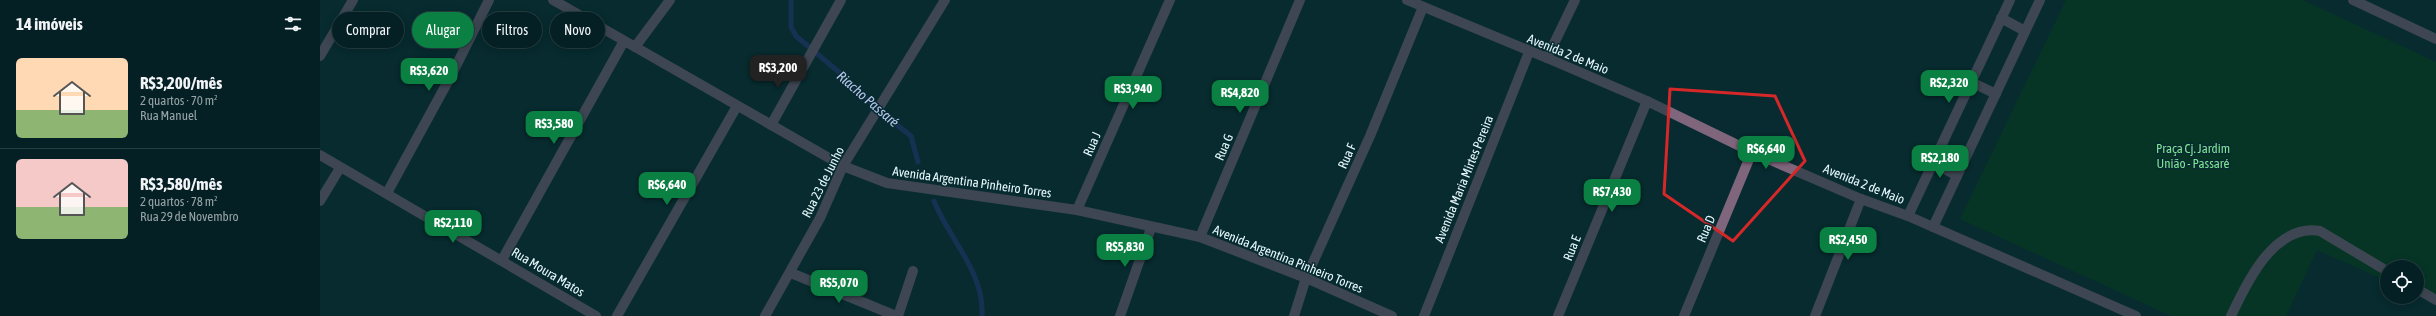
<!DOCTYPE html>
<html lang="pt">
<meta charset="utf-8">
<style>
:root{--surface:#052024;--page:#132d31;--text:#f1f3f6;--muted:#97a3a6;--line:#263e41;--accent:#0b8043}
body{margin:0;font-family:"Asap Condensed",sans-serif;background:var(--page);color:var(--text);height:100vh;display:flex;flex-direction:column;font-size:15px;white-space:nowrap}
*{box-sizing:border-box;margin:0}
p{font-size:13px;color:var(--muted)}
.icon{flex:none;width:22px;height:22px;fill:none;stroke:currentColor;stroke-width:2;stroke-linecap:round;stroke-linejoin:round}
.map{position:relative;flex:1;overflow:hidden}
.panel{display:flex;flex-direction:column;background:var(--surface);width:320px}
.panel>*{flex:none}
.hud{position:absolute;left:12px;top:12px;width:380px;height:36px;display:flex;gap:8px}
.tools{position:absolute;left:2060px;top:260px;display:grid;gap:8px}
.tools a{display:grid;place-items:center;width:44px;height:44px;border-radius:50%;background:var(--surface);box-shadow:0 2px 10px #0003,0 0 0 1px var(--line);font-size:20px}
.price{position:absolute;translate:-50% -34px;padding:0 9px;border-radius:8px;background:var(--accent);color:#fff;font-size:13px;line-height:26px;filter:drop-shadow(0 1px 2px #0008)}
.price::after{content:'';position:absolute;left:50%;top:24px;width:12px;height:9px;margin-left:-6px;background:inherit;clip-path:polygon(0 0,100% 0,50% 100%)}
.price.on{background:#222;color:#fff}
ul{padding:0;list-style:none}
li{display:flex;align-items:center;gap:12px;height:100px;padding:0 16px}
li+li{border-top:1px solid var(--line)}
li span{display:grid;place-items:center;flex:none;width:112px;height:80px;border-radius:6px;color:#555}
li>.icon{margin-inline-start:auto}
span .icon{width:48px;height:48px;fill:#fffc;stroke-width:1}
li b{font-size:17px}
h2{display:flex;justify-content:space-between;align-items:center;height:48px;padding:0 16px;font-size:17px}
.pill{padding:0 14px;border-radius:18px;background:var(--surface);box-shadow:0 2px 10px #0003,0 0 0 1px var(--line);font-size:14px;line-height:36px}
.pill.on{background:var(--accent);color:#fff}
main{display:flex;flex:1;min-height:0}
.map>svg:first-child{display:block}
.green{fill:#054119}
.lines{fill:none;stroke-linecap:round;stroke-linejoin:round}
.stream{stroke:#283a7f;stroke-width:5}
.minor{stroke:#7f667d;stroke-width:10}
.marked{fill:none;stroke:#d62828;stroke-width:3;stroke-linejoin:round}
.labels{text-anchor:middle;dominant-baseline:central;stroke-width:3;stroke-linejoin:round;paint-order:stroke}
.street-label{font-size:13px;fill:#e6f9fc;stroke:#072b30}
.park-label{font-size:13px;fill:#7fe594;stroke:#072b30}
.water-label{font-size:14px;font-style:italic;fill:#b9c8f0;stroke:#072b30}
</style>
<main>
<section class="panel">
<h2>14 imóveis<svg class="icon" aria-label="filters" viewBox="0 0 24 24"><path d="M4 7h16M4 17h16"/><circle cx="9" cy="7" r="2"/><circle cx="15" cy="17" r="2"/></svg></h2>
<ul>
<li><span style="background:linear-gradient(#ffd9b3 65%,#8fb573 0)"><svg class="icon" aria-label="home" viewBox="0 0 24 24"><path d="M3 11l9-7 9 7M6 9v11h12V9"/></svg></span><div><b>R$3,200/mês</b><p>2 quartos · 70 m²</p><p>Rua Manuel</p></div></li>
<li><span style="background:linear-gradient(#f6c9c9 60%,#8fb573 0)"><svg class="icon" aria-label="home" viewBox="0 0 24 24"><path d="M3 11l9-7 9 7M6 9v11h12V9"/></svg></span><div><b>R$3,580/mês</b><p>2 quartos · 78 m²</p><p>Rua 29 de Novembro</p></div></li>
</ul>
</section>
<div class="map">
<svg width="2116" height="316" viewBox="0 0 2116 316">
<rect width="100%" height="100%" fill="#072b30"/>
<path class="green" d="M1746,0h237l133,62v241l-19,-8v-28h-30v14l-70,-31 -31,66h-115l-211,-97z"/>
<g class="lines">
<g class="stream">
<path d="M471,0v27l5,9 44,37 38,37 33,26 7,26"/>
<path d="M614,201c15,38 51,72 48,115"/>
</g>
<g class="minor">
<path d="M233,0l290,166 44,17 190,27 123,27 106,41 86,38"/>
<path d="M1087,0l140,58 100,43 105,51 109,47 47,17 228,100"/>
<path d="M2033,0l83,39"/>
<path d="M1681,18l24,13"/>
<path d="M315,47l35,-47"/>
<path d="M0,56l33,-56"/>
<path d="M1227,58l28,-58"/>
<path d="M1651,82l25,12"/>
<path d="M451,125l70,-125"/>
<path d="M0,155l276,161"/>
<path d="M1614,163l23,13"/>
<path d="M67,193l65,-119 37,-74"/>
<path d="M0,201l20,-33"/>
<path d="M757,210l93,-210"/>
<path d="M1588,216l102,-216"/>
<path d="M1613,227l107,-227"/>
<path d="M880,237l100,-237"/>
<path d="M182,260l122,-219"/>
<path d="M471,273l105,43"/>
<path d="M2097,289l19,11"/>
<path d="M297,316l120,-210"/>
<path d="M445,316l55,-98 23,-52 102,-166"/>
<path d="M578,316l15,-45"/>
<path d="M800,316l31,-88"/>
<path d="M974,316l12,-38 64,-142 53,-129"/>
<path d="M1104,316l105,-264"/>
<path d="M1238,316l89,-215"/>
<path d="M1364,316l68,-164"/>
<path d="M1495,316l46,-117"/>
<path d="M1911,316c15,-32 43,-93 89,-85l67,40"/>
</g>
</g>
<path d="M0 0H2116V316H0ZM1350,89l105,7 30,65 -72,80 -69,-47z" fill="#072b30" fill-opacity=".55" fill-rule="evenodd"/>
<path class="marked" d="M1350,89l105,7 30,65 -72,80 -69,-47z"/>
<g class="labels">
<g class="street-label">
<text transform="translate(1248 54) rotate(22)">Avenida 2 de Maio</text>
<text transform="translate(772 144) rotate(-66)">Rua J</text>
<text transform="translate(904 147) rotate(-67)">Rua G</text>
<text transform="translate(1027 156) rotate(-66)">Rua F</text>
<text transform="translate(1144 179) rotate(-68)">Avenida Maria Mirtes Pereira</text>
<text transform="translate(503 182) rotate(-63)">Rua 23 de Junho</text>
<text transform="translate(652 182) rotate(8)">Avenida Argentina Pinheiro Torres</text>
<text transform="translate(1544 184) rotate(22)">Avenida 2 de Maio</text>
<text transform="translate(1386 229) rotate(-67)">Rua D</text>
<text transform="translate(1252 248) rotate(-68)">Rua E</text>
<text transform="translate(968 259) rotate(22)">Avenida Argentina Pinheiro Torres</text>
<text transform="translate(228 272) rotate(31)">Rua Moura Matos</text>
</g>
<g class="park-label">
<text x="1873" y="148">Praça Cj. Jardim<tspan x="1873" dy="15">União - Passaré</tspan></text>
</g>
<g class="water-label">
<text transform="translate(548 99) rotate(41)">Riacho Passaré</text>
</g>
</g>
</svg>
<div class="tools">
<a><svg class="icon" aria-label="locate" viewBox="0 0 24 24"><circle cx="12" cy="12" r="6"/><path d="M12 2v4M12 18v4M2 12h4M18 12h4"/></svg></a>
</div>
<b class="price on" style="left:458px;top:89px">R$3,200</b>
<b class="price" style="left:109px;top:92px">R$3,620</b>
<b class="price" style="left:1629px;top:104px">R$2,320</b>
<b class="price" style="left:813px;top:110px">R$3,940</b>
<b class="price" style="left:920px;top:114px">R$4,820</b>
<b class="price" style="left:234px;top:145px">R$3,580</b>
<b class="price" style="left:1446px;top:170px">R$6,640</b>
<b class="price" style="left:1620px;top:179px">R$2,180</b>
<b class="price" style="left:347px;top:206px">R$6,640</b>
<b class="price" style="left:1292px;top:213px">R$7,430</b>
<b class="price" style="left:133px;top:244px">R$2,110</b>
<b class="price" style="left:1528px;top:261px">R$2,450</b>
<b class="price" style="left:805px;top:268px">R$5,830</b>
<b class="price" style="left:519px;top:304px">R$5,070</b>
<div class="hud">
<a class="pill">Comprar</a>
<a class="pill on">Alugar</a>
<a class="pill">Filtros</a>
<a class="pill">Novo</a>
</div>
</div>
</main>
